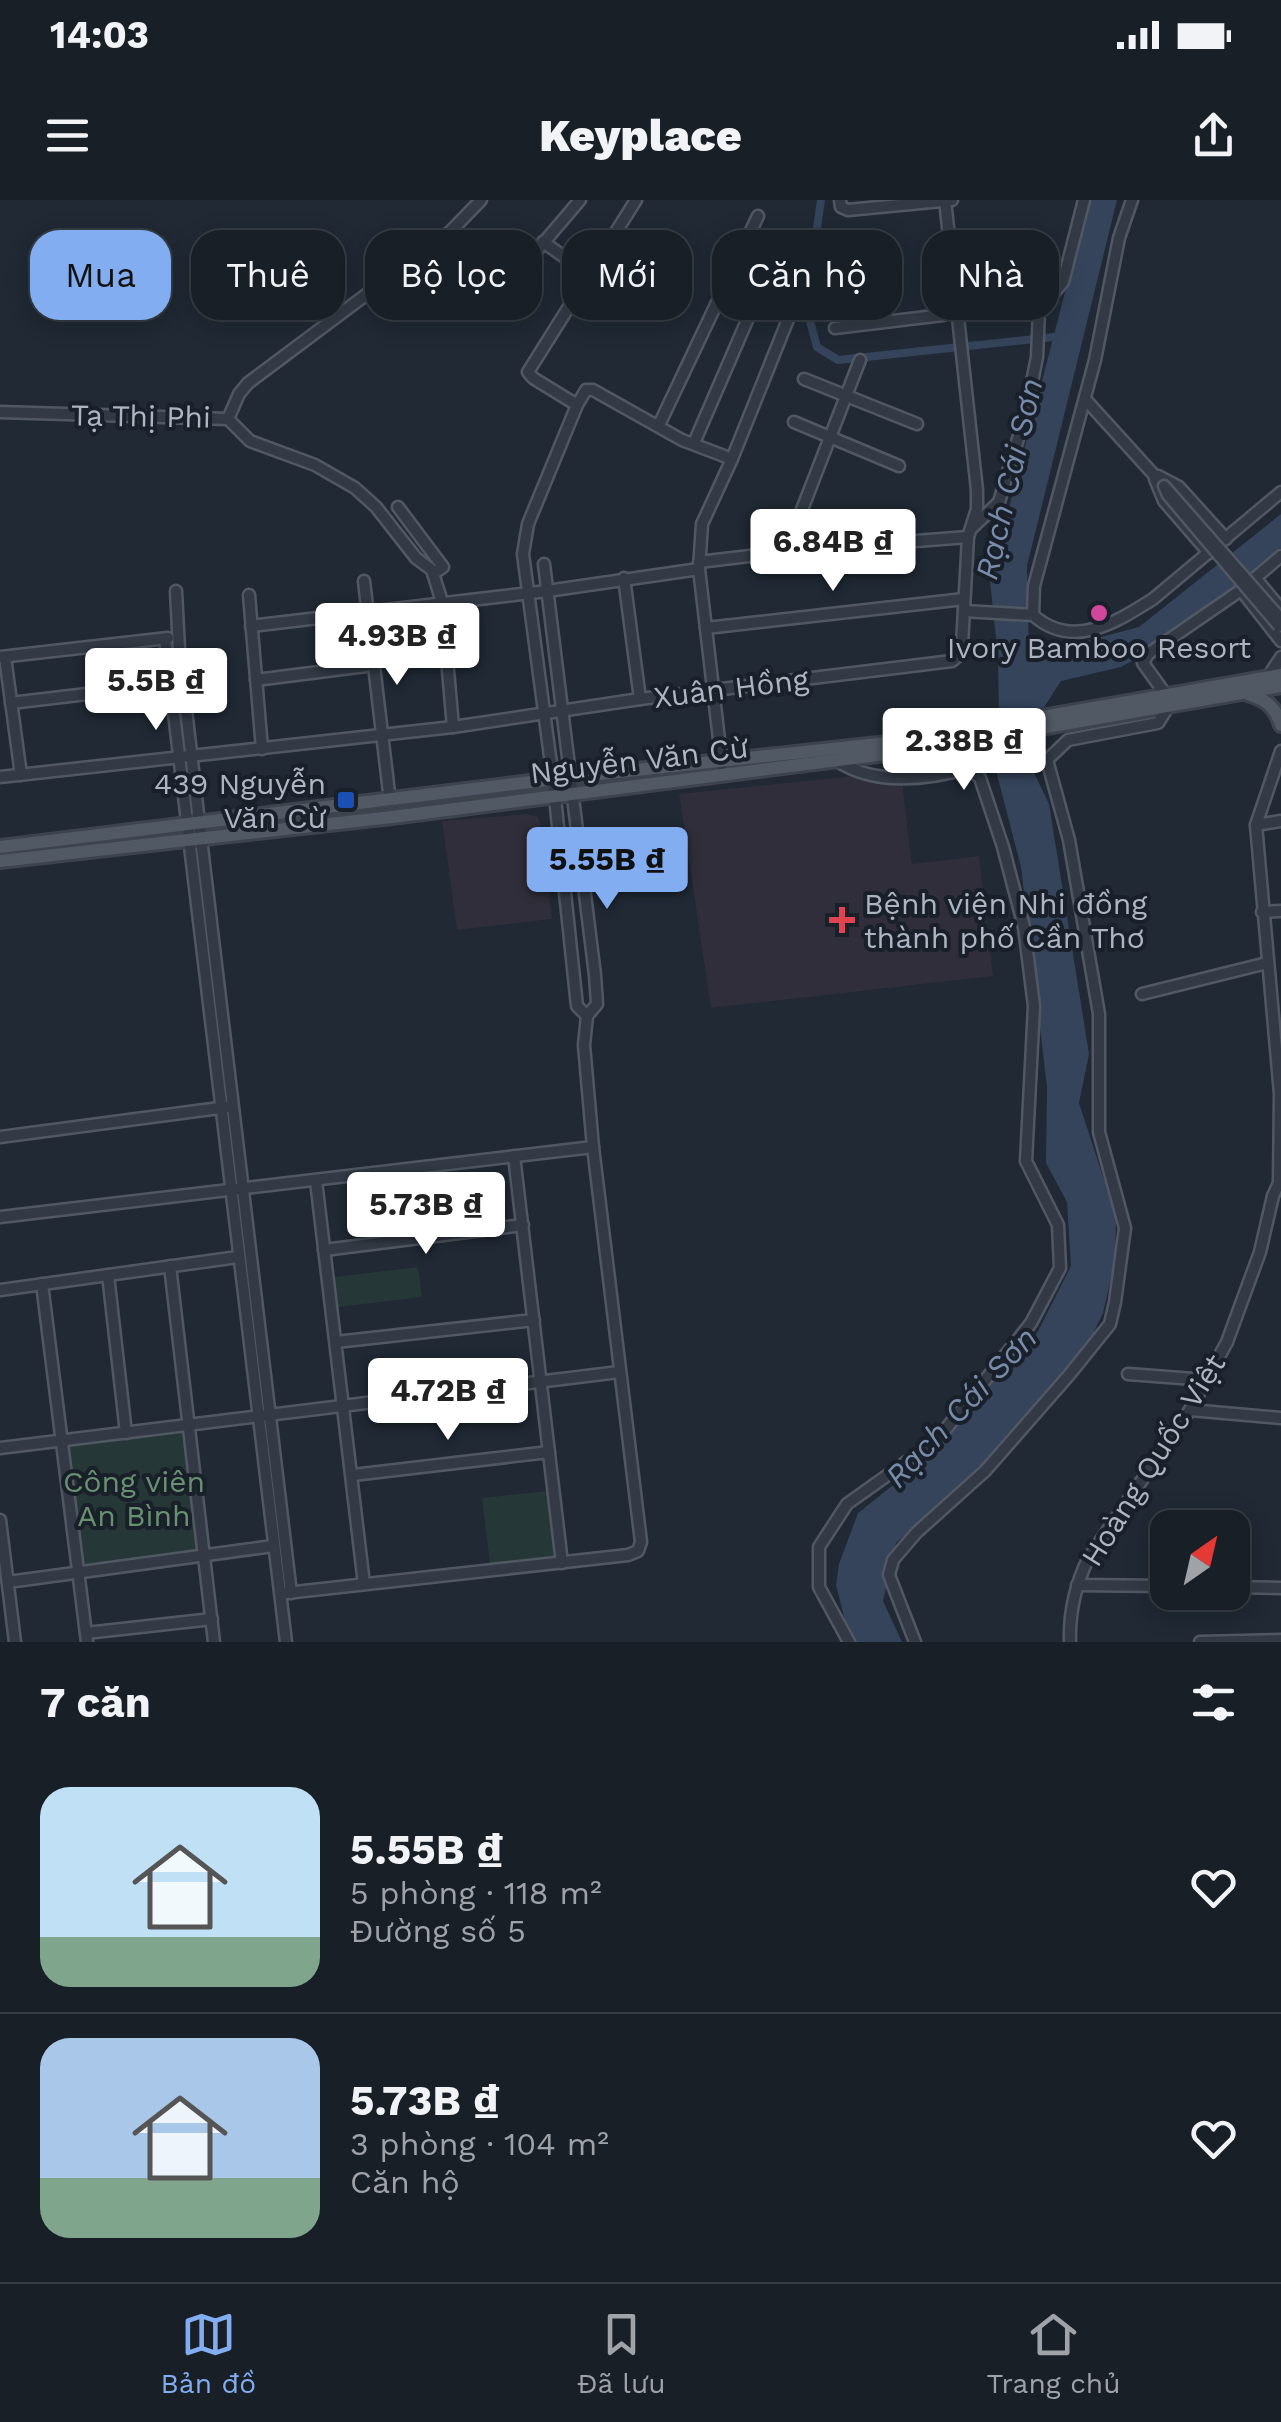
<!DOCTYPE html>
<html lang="vi">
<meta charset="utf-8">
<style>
:root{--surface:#181f27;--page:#21272f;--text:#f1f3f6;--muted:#9fa2a7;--line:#363d44;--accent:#83adf1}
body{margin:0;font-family:"Work Sans",sans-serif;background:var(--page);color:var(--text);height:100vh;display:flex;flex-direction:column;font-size:38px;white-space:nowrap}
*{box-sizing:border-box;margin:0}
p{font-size:32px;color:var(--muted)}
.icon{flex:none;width:55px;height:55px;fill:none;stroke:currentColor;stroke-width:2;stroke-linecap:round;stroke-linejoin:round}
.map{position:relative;height:1442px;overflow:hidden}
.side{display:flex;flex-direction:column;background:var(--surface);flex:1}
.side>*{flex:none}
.guide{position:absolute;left:30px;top:30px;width:1222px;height:90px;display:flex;gap:20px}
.needle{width:65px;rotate:34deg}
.tools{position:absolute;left:1150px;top:1310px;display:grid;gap:20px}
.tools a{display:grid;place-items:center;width:100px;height:100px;border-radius:20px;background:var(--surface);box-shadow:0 5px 25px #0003,0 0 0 2px var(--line);font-size:50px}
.price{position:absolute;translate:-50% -85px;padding:0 22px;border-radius:10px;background:#fff;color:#222;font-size:32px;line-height:65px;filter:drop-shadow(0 2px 5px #0008)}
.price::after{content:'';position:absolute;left:50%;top:60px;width:30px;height:22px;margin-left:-15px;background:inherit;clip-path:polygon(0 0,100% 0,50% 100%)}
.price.current{background:var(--accent);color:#111}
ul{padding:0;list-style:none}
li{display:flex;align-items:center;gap:30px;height:250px;padding:0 40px}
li+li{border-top:2px solid var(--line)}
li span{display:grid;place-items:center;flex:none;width:280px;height:200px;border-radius:30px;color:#555}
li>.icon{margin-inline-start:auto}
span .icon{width:120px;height:120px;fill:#fffc;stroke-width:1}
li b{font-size:42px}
h2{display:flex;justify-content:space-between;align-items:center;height:120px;padding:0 40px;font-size:42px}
.chip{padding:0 35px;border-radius:30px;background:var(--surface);box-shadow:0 5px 25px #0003,0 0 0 2px var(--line);font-size:35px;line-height:90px}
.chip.current{background:var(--accent);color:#111}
.status{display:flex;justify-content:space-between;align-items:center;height:70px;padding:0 50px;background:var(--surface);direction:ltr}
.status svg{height:28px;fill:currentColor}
header{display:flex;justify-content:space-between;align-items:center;height:130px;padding:0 40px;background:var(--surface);font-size:45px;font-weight:800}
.menu{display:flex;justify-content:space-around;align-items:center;height:140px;border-top:2px solid var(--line);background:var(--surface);font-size:28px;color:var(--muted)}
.menu a{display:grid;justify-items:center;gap:5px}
.menu .current{color:var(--accent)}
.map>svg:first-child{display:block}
.medical{fill:#2f2e3a}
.green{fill:#253737}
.water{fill:#35445b}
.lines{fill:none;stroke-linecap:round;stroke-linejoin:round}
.canal{stroke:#35445b;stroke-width:8}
.minor-casing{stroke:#515863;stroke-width:15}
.major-casing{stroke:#3d444e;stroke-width:18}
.minor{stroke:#333a45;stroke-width:10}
.major{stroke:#515965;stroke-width:12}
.minor-bridge-casing{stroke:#515863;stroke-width:15;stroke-linecap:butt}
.minor-bridge{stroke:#333a45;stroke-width:10}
.hotel-dot{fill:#d1479c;stroke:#192029;stroke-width:4}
.transit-dot{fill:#1a4fb4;stroke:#192029;stroke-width:4}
.health-dot{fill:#e0444e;stroke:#192029;stroke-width:4}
.labels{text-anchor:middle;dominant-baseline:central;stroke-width:8;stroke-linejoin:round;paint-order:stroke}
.street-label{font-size:30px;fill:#adb5c2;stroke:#192029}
.poi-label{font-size:30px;fill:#adb5c2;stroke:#192029}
.park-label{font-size:30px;fill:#679171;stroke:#192029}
.water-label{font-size:32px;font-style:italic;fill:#778caa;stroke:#192029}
</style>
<div class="status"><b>14:03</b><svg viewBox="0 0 49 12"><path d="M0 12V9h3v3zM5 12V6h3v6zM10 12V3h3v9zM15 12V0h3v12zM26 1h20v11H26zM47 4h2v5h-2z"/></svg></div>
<header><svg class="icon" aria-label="menu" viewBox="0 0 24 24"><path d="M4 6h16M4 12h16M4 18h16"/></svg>Keyplace<svg class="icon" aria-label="share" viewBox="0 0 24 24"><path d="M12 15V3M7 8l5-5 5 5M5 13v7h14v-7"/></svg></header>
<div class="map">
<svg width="1281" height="1442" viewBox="0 0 1281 1442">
<rect width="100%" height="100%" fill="#202934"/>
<g class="medical">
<path d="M853,576l49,6 10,82 67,-8 14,120 -282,32 -32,-214z"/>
<path d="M527,614l11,3 2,5 12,97 -95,11 -15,-109z"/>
</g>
<g class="green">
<path d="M418,1067l4,30 -84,10 -4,-30z"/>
<path d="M183,1232l16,119 -115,14 -15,-119z"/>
<path d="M547,1291l8,66 -65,7 -8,-66z"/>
</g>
<path class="water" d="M1089,0h28l-90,366 2,90 110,-29 142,-113v34l-94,83 -66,36 -60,14 -18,28 -16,49 22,46 40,250 -10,49 37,113 -1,44 -12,53 -14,29 -104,123 -89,78 -13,58 19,41h-47l-9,-18 -10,-39 3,-21 19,-51 73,-58 74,-91 27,-21 39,-77 -4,-64 -21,-39 1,-76 -26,-220 -28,-108 6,-43 -1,-59 -8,-76z"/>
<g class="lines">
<path class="canal" d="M821,0l-15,106 11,41 21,13 216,-23"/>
<g class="minor-casing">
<g id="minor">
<path d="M840,0l1,7 7,3 104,-10"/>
<path d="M1132,0l-13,38 -24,122 -61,226 -1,29c39,35 82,8 120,-16l128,-107"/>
<path d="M543,42l46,32"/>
<path d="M951,52l65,-7"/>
<path d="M497,104l25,-36 58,-68"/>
<path d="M835,128l108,-13 6,-7v-19"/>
<path d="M860,160l-64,165 3,25 169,-13"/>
<path d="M804,179l113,45"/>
<path d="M1085,199l79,87"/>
<path d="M577,205l9,-15h7l89,50 50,19 59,-147"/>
<path d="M0,212l228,7 22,22 65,24 40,23 21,19 40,51 16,12 10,32 11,125"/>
<path d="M228,219l11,-25 9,-11 202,-151 31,-32"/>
<path d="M794,222l105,44"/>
<path d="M659,225l99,-209"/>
<path d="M694,243l58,-134"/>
<path d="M1158,276l21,11 47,52"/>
<path d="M1155,279l9,22 45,52"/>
<path d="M398,307l45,60 -9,6"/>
<path d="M973,327l26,-25 27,-90 11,-55 2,-47 24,-28 21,-82"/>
<path d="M699,362l100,-12"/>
<path d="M544,364l51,411 2,29 -10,12"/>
<path d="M624,378l16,121"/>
<path d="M1255,378l26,31"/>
<path d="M364,381l26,220"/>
<path d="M1241,390l40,51"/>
<path d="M176,391l3,58 20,173 92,771"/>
<path d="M249,395l13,154"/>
<path d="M964,411l69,4"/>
<path d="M251,426l296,-35 152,-22"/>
<path d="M706,428l258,-29"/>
<path d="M165,439l121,1003"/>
<path d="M0,457l168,-19"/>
<path d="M5,457l16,118"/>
<path d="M1268,477l13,-20"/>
<path d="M256,480l118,-15"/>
<path d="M1166,495l-23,-32 5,-9 93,-64 40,-34"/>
<path d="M11,503l160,-19"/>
<path d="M836,560c38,26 91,20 133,8l11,10 23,69 21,80 10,79 -8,155 32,64 2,43 -29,55 -94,117 -90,64 -28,43v40l30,55"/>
<path d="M722,565l-23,-196 3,-45 30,-65"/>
<path d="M0,577l453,-50 187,-28 312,-38 7,-6 3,-10 6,-108 9,-28v-19l-32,-290"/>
<path d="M1256,625l25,-4"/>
<path d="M1262,712l19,-1"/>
<path d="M1142,794l125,-31"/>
<path d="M587,816l-10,-10 -24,-227 -30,-225 5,-30 49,-119 -44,-27 -5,-6 108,-172"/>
<path d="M0,937l227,-30"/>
<path d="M514,956l48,407"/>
<path d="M316,981l48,403"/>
<path d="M0,1017l593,-70"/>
<path d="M324,1050l199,-25"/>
<path d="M170,1066l44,376"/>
<path d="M108,1075l18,158"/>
<path d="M42,1084l45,358"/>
<path d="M0,1090l238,-33"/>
<path d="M336,1142l198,-22"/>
<path d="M1128,1174l79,6"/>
<path d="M1190,1210l91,8"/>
<path d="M0,1248l619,-76"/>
<path d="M353,1275l196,-23"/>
<path d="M0,1320l15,122"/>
<path d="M8,1382l265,-36"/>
<path d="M1077,1385l91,1"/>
<path d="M1232,1387l49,1"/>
<path d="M286,1393l342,-38 10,-4 3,-9 -48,-395 -9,-102 3,-29"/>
<path d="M86,1433l126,-14"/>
<path d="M915,1442l-26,-67 4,-15 23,-27 69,-62 84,-96 41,-51 5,-22 10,-74 -26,-96v-118l-30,-174 -22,-80 21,-20 90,-17 10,-16"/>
<path d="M1070,1442c-1,-30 5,-56 18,-83l102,-149 37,-68 33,-90 13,-56 6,-13 1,-89 -24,-269 25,-74"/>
<path d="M1200,1442l81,-2"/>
</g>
</g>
<g class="major-casing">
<g id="major">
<path d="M1248,494c17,5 27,12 33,31"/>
<path d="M0,647l571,-70 335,-36 375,-66"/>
<path d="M0,661l392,-44 517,-66 372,-65"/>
</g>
</g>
<use href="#minor" class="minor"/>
<use href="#major" class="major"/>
<g class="minor-bridge-casing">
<path id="minor-bridge" d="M1279,426l-111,-131 -4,-9 117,133"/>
</g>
<use href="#minor-bridge" class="minor-bridge"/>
</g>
<circle class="hotel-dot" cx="1099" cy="413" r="10"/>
<rect class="transit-dot" x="336" y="590" width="20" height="20" rx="5"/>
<path class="health-dot" d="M837 705h10v10h10v10h-10v10h-10v-10h-10v-10h10z"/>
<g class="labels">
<g class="street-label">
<text transform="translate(141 216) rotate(1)">Tạ Thị Phi</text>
<text transform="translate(731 488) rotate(-7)">Xuân Hồng</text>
<text transform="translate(639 560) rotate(-7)">Nguyễn Văn Cừ</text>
<text transform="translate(1153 1260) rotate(-58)">Hoàng Quốc Việt</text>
</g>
<g class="poi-label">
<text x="1099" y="447">Ivory Bamboo Resort</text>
<text x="326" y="583" text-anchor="end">439 Nguyễn<tspan x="326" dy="34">Văn Cừ</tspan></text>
<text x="864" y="703" text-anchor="start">Bệnh viện Nhi đồng<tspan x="864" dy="34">thành phố Cần Thơ</tspan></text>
</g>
<g class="park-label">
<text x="134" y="1281">Công viên<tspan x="134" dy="34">An Bình</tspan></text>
</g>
<g class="water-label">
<text transform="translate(1009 279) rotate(-77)">Rạch Cái Sơn</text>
<text transform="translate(961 1207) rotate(-47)">Rạch Cái Sơn</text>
</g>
</g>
</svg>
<div class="tools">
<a><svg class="needle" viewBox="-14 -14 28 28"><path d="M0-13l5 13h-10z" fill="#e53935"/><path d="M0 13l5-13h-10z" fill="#9fa2a7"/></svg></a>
</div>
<b class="price" style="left:833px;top:394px">6.84B ₫</b>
<b class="price" style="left:397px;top:488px">4.93B ₫</b>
<b class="price" style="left:156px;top:533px">5.5B ₫</b>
<b class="price" style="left:964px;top:593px">2.38B ₫</b>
<b class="price current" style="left:607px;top:712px">5.55B ₫</b>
<b class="price" style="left:426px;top:1057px">5.73B ₫</b>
<b class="price" style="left:448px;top:1243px">4.72B ₫</b>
<div class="guide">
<a class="chip current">Mua</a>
<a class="chip">Thuê</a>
<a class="chip">Bộ lọc</a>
<a class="chip">Mới</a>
<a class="chip">Căn hộ</a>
<a class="chip">Nhà</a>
</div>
</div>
<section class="side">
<h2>7 căn<svg class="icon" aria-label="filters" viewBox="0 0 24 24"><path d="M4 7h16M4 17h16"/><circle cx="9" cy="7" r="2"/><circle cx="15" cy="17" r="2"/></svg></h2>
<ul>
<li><span style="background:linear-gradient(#bfe0f5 75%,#7fa58c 0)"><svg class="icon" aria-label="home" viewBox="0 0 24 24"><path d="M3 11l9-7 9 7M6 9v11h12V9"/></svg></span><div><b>5.55B ₫</b><p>5 phòng · 118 m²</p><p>Đường số 5</p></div><svg class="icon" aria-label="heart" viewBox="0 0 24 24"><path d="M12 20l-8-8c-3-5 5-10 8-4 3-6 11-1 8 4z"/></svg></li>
<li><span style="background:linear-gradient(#a9c7e8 70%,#7fa58c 0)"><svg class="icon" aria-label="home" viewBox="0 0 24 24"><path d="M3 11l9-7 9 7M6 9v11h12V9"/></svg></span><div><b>5.73B ₫</b><p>3 phòng · 104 m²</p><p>Căn hộ</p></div><svg class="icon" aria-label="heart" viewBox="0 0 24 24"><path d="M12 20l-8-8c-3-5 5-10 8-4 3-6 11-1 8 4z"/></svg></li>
</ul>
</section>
<nav class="menu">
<a class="current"><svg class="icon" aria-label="map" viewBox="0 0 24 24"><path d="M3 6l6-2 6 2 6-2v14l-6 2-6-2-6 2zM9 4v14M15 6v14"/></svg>Bản đồ</a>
<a><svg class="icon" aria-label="saved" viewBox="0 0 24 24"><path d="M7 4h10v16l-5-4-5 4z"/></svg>Đã lưu</a>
<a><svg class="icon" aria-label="home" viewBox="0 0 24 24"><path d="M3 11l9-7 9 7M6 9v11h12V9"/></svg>Trang chủ</a>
</nav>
